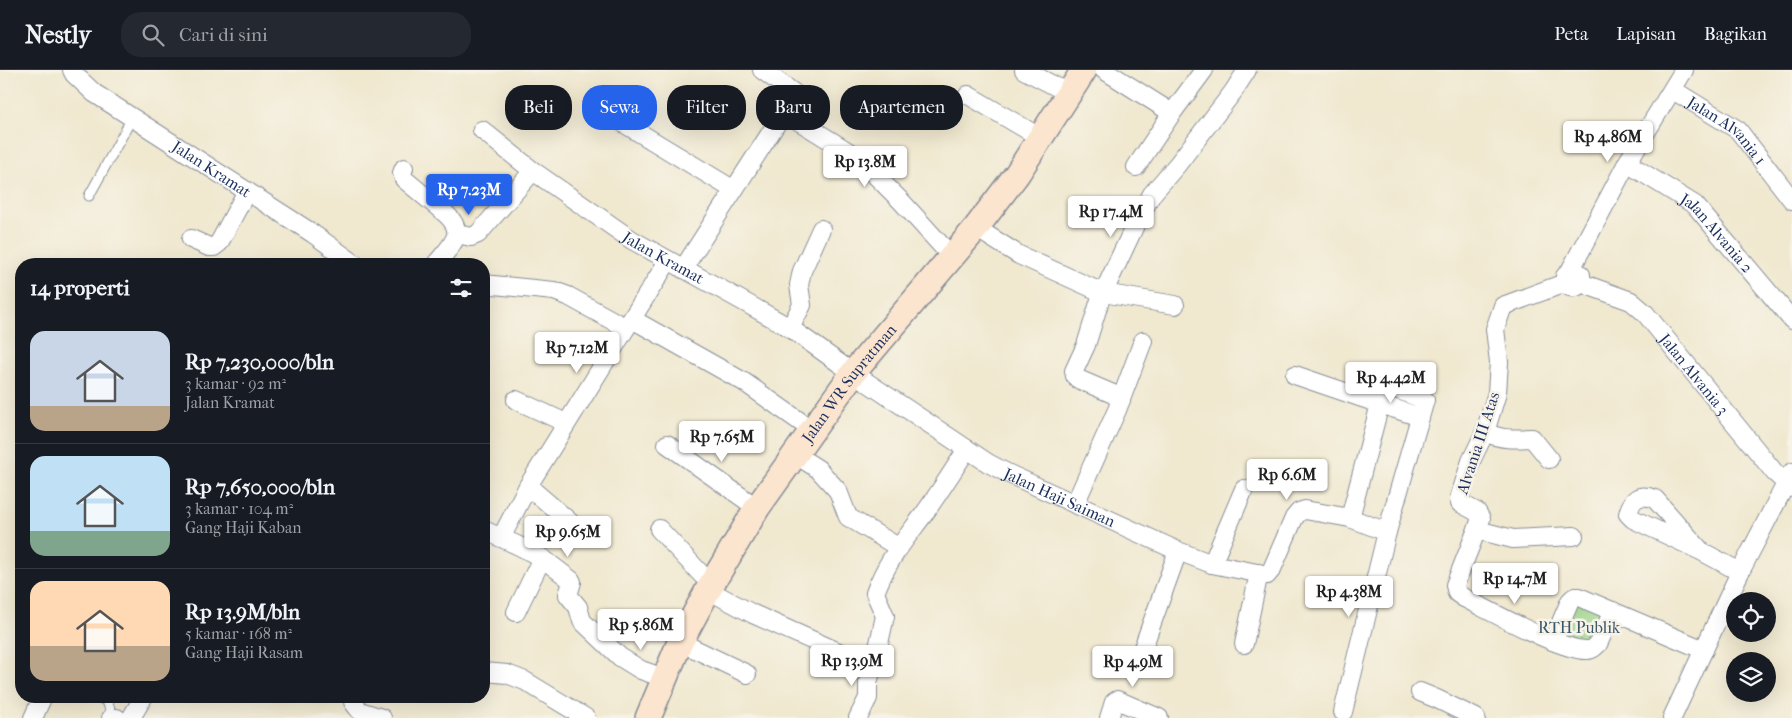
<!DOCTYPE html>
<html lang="id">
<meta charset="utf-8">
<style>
:root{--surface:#171b24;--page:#242831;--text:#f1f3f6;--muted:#9ea1a6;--line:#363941;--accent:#2563eb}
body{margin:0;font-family:"IM FELL French Canon",serif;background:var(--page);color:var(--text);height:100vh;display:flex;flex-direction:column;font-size:19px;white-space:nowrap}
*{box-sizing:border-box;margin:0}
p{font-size:16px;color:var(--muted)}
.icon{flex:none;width:28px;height:28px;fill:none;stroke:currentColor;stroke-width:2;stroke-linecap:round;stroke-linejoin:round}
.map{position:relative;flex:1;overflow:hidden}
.panel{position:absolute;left:15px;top:188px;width:475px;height:445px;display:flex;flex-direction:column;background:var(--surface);border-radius:20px;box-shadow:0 5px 20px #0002}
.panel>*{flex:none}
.guide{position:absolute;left:505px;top:15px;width:475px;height:45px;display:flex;gap:10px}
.tools{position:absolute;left:1726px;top:522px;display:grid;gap:10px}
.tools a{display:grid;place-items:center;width:50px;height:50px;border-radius:50%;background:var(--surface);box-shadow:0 5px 20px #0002;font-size:25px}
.price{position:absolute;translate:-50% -42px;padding:0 11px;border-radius:5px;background:#fff;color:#222;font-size:16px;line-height:32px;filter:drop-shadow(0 1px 2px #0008)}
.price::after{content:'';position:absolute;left:50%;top:30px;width:15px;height:11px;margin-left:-8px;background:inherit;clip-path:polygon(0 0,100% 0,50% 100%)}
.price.active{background:var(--accent);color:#fff}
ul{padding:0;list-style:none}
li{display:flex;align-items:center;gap:15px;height:125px;padding:0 15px}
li+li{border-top:1px solid var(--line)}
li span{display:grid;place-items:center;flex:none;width:140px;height:100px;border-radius:15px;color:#555}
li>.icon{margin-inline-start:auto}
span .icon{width:60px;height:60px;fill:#fffc;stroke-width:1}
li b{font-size:21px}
h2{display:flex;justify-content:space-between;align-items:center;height:60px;padding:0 15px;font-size:21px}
.chip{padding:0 18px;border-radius:20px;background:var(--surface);box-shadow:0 5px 20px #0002;font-size:18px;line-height:45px}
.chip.active{background:var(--accent);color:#fff}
header{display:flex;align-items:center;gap:30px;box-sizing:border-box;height:70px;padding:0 25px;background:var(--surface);border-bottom:1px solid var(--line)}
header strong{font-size:24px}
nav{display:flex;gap:28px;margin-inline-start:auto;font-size:18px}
.search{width:350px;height:45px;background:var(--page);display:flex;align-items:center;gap:12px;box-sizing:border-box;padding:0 18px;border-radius:20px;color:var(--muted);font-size:19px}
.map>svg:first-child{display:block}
.green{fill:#99d184;stroke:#5a8071}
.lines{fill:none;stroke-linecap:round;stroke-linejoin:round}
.lane-casing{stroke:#868c96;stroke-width:11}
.street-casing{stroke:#868c96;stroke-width:20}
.secondary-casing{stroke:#868c96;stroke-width:28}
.lane{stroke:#fff;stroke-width:9}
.street{stroke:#fff;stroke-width:18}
.secondary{stroke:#fbe5cf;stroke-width:25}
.labels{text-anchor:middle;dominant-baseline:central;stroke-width:5;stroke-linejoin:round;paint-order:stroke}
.street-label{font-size:16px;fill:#1b2f5e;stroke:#f7f3e8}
.park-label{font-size:16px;fill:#3a5868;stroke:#f7f3e8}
</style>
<header>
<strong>Nestly</strong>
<div class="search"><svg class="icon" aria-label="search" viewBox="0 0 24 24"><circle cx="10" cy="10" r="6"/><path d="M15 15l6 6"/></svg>Cari di sini</div>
<nav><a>Peta</a><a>Lapisan</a><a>Bagikan</a></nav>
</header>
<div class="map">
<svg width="1792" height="648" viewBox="0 0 1792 648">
<rect width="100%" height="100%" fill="#f7f3e8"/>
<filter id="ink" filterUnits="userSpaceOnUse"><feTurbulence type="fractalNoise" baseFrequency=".02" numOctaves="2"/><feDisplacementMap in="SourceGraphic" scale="10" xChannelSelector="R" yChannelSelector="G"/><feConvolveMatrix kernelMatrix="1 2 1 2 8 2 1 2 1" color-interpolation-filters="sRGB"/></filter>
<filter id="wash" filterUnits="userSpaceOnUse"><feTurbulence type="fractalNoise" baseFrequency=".0096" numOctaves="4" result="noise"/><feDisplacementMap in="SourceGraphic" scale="20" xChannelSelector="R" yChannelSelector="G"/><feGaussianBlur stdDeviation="1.12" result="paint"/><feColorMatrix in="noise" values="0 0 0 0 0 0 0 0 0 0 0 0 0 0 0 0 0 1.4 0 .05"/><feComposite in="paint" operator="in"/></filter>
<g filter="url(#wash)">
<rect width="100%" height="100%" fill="#f0e8cf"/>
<path class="green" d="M1579,527l34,14 -25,39 -44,-13z"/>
</g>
<g filter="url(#ink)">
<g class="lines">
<g class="lane-casing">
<g id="lane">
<path d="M89,126l43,-78"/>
<path d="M97,626l10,6 7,16"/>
</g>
</g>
<g class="street-casing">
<g id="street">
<path id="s1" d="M72,0l2,4 20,19 218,140 43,31"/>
<path d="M1024,0l46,24"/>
<path d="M1104,0l68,43"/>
<path id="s2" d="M1673,20l65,40 54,70"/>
<path d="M968,25l73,43"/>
<path d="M784,42l73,45 44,44 51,56"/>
<path d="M615,48l119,72"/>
<path id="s3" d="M482,60l51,41 99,69 114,63 44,25 63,45 135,90 19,10 171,78 -38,105"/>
<path id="s4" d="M1627,93l68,42 97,115"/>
<path d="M1136,97l36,-54 32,-43"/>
<path d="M404,98l-2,5 2,6 42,35c22,20 4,32 -10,50"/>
<path d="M976,158l43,27 84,38 72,12"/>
<path d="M458,164l13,3 7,-3 55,-63"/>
<path d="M191,169l18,8h5l5,-4 28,-52"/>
<path d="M683,199l101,-157 10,-13v-6l-32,-23"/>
<path d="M1570,201l5,-1 6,5v8c-5,6 -11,6 -16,0v-7l5,-5 57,-108 57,-93"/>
<path d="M1565,213l-62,23 -8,23 4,33 -2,31 -12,39 -14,29 -12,38 1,4 17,9 4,7 -26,66 2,8 7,5c25,12 99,54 124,52 4,0 7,-3 10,-6l15,-33"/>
<path id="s5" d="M1581,213l50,18 14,12 130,160 17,15"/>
<path d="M484,214l70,7 14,5 58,32 42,-67"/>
<path d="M632,249l112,63 68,48"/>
<path d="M790,258l12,-23 -3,-20 3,-14 19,-42"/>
<path d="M1295,305l85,29 -30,114"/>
<path d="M516,330l50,23"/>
<path d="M1121,330l-8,-6 -35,-15 -3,-3 -1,-5 12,-26 14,-45 38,-81 14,-25 25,-29 56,-73 14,-22"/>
<path d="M1380,334l40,13"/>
<path d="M1485,362c16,8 30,7 47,6l17,21"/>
<path d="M667,374l90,64"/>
<path d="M796,385l22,14 20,22 10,26 50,30"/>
<path d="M1075,434l42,-94 26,-69"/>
<path d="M570,452l-42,-36 98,-158"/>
<path d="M659,459l43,46 10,9"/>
<path d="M484,460l35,16 23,12 29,22 1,2 -4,13 10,12 4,14 38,36 21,13 23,8"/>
<path d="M1477,460l36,9 61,-3"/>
<path d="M501,468l27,-52"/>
<path d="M1178,481l34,13 55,11 5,-6 22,-51 5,-6 6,-2 45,8 37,14 38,-132 -58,-22 -4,4 -3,15"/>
<path d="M1701,481l-46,-52c-16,-6 -23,-1 -27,15l5,5 68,32 39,21"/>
<path d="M1212,494l32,-75"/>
<path d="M708,520l45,24 119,53"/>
<path d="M516,542l26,-54"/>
<path d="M1553,571l17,-40 4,-4h5l125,53"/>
<path d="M680,572l67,32"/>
<path d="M1244,574l15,-71"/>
<path d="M484,602l23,2 18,7 61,37"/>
<path d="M1420,622l17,7 39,19"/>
<path d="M353,626v6l7,9 22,7"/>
<path d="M1343,642l44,-180"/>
<path d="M33,648l10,-22"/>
<path d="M111,648h6"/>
<path d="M131,648l13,-22"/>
<path d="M858,648l10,-20v-16l8,-25 9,-41 -10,-23c12,-33 29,-52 49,-79 15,-21 29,-43 43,-65"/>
<path d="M1109,648l5,-16 3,-2 42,18"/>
<path d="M1672,648l68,-146 52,-100"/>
</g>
</g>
<g class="secondary-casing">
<g id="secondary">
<path id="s6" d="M648,648l32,-76 28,-52 49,-82 96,-135 123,-145 41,-54 67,-104"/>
</g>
</g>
<use href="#lane" class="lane"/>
<use href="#street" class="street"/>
<use href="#secondary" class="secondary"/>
</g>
</g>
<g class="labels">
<g class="street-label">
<text stroke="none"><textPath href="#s2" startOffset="68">Jalan Alvania 1</textPath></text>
<text stroke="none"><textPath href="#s1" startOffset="172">Jalan Kramat</textPath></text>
<text stroke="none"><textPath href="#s4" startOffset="115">Jalan Alvania 2</textPath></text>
<text stroke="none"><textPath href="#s3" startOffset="222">Jalan Kramat</textPath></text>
<text stroke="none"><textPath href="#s5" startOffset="150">Jalan Alvania 3</textPath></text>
<text stroke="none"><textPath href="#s6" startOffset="392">Jalan WR Supratman</textPath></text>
<text transform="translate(1478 373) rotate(-72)">Alvania III Atas</text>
<text stroke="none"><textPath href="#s3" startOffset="686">Jalan Haji Saiman</textPath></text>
</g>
<g class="park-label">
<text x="1579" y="557">RTH Publik</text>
</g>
</g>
</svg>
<div class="tools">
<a><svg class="icon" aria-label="locate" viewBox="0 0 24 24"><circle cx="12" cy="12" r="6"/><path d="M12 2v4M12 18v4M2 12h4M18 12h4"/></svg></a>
<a><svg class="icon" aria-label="layers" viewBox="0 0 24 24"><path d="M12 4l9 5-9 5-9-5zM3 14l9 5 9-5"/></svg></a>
</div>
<b class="price" style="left:1608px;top:93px">Rp 4.86M</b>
<b class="price" style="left:865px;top:118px">Rp 13.8M</b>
<b class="price active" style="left:469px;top:146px">Rp 7.23M</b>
<b class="price" style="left:1111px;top:168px">Rp 17.4M</b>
<b class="price" style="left:577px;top:304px">Rp 7.12M</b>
<b class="price" style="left:1391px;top:334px">Rp 4.42M</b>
<b class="price" style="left:722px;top:393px">Rp 7.65M</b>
<b class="price" style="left:1287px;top:431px">Rp 6.6M</b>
<b class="price" style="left:568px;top:488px">Rp 9.65M</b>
<b class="price" style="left:1515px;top:535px">Rp 14.7M</b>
<b class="price" style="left:1349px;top:548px">Rp 4.38M</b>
<b class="price" style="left:641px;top:581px">Rp 5.86M</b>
<b class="price" style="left:852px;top:617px">Rp 13.9M</b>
<b class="price" style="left:1133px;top:618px">Rp 4.9M</b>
<div class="guide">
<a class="chip">Beli</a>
<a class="chip active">Sewa</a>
<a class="chip">Filter</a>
<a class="chip">Baru</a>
<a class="chip">Apartemen</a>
</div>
<section class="panel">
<h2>14 properti<svg class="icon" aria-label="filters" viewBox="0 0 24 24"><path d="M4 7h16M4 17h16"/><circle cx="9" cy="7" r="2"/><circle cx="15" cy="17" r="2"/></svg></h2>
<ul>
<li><span style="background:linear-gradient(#c9d6e8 75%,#b9a48a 0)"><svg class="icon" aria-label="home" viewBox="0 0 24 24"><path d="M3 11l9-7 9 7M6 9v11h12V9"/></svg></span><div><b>Rp 7,230,000/bln</b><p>3 kamar · 92 m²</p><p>Jalan Kramat</p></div></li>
<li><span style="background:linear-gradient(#bfe0f5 75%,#7fa58c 0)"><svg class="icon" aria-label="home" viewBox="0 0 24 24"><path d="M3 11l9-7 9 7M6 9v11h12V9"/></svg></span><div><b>Rp 7,650,000/bln</b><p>3 kamar · 104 m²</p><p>Gang Haji Kaban</p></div></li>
<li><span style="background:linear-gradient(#ffd9b3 65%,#b9a48a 0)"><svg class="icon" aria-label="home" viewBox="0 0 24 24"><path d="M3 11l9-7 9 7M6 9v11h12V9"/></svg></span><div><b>Rp 13.9M/bln</b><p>5 kamar · 168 m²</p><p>Gang Haji Rasam</p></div></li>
</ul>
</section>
</div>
